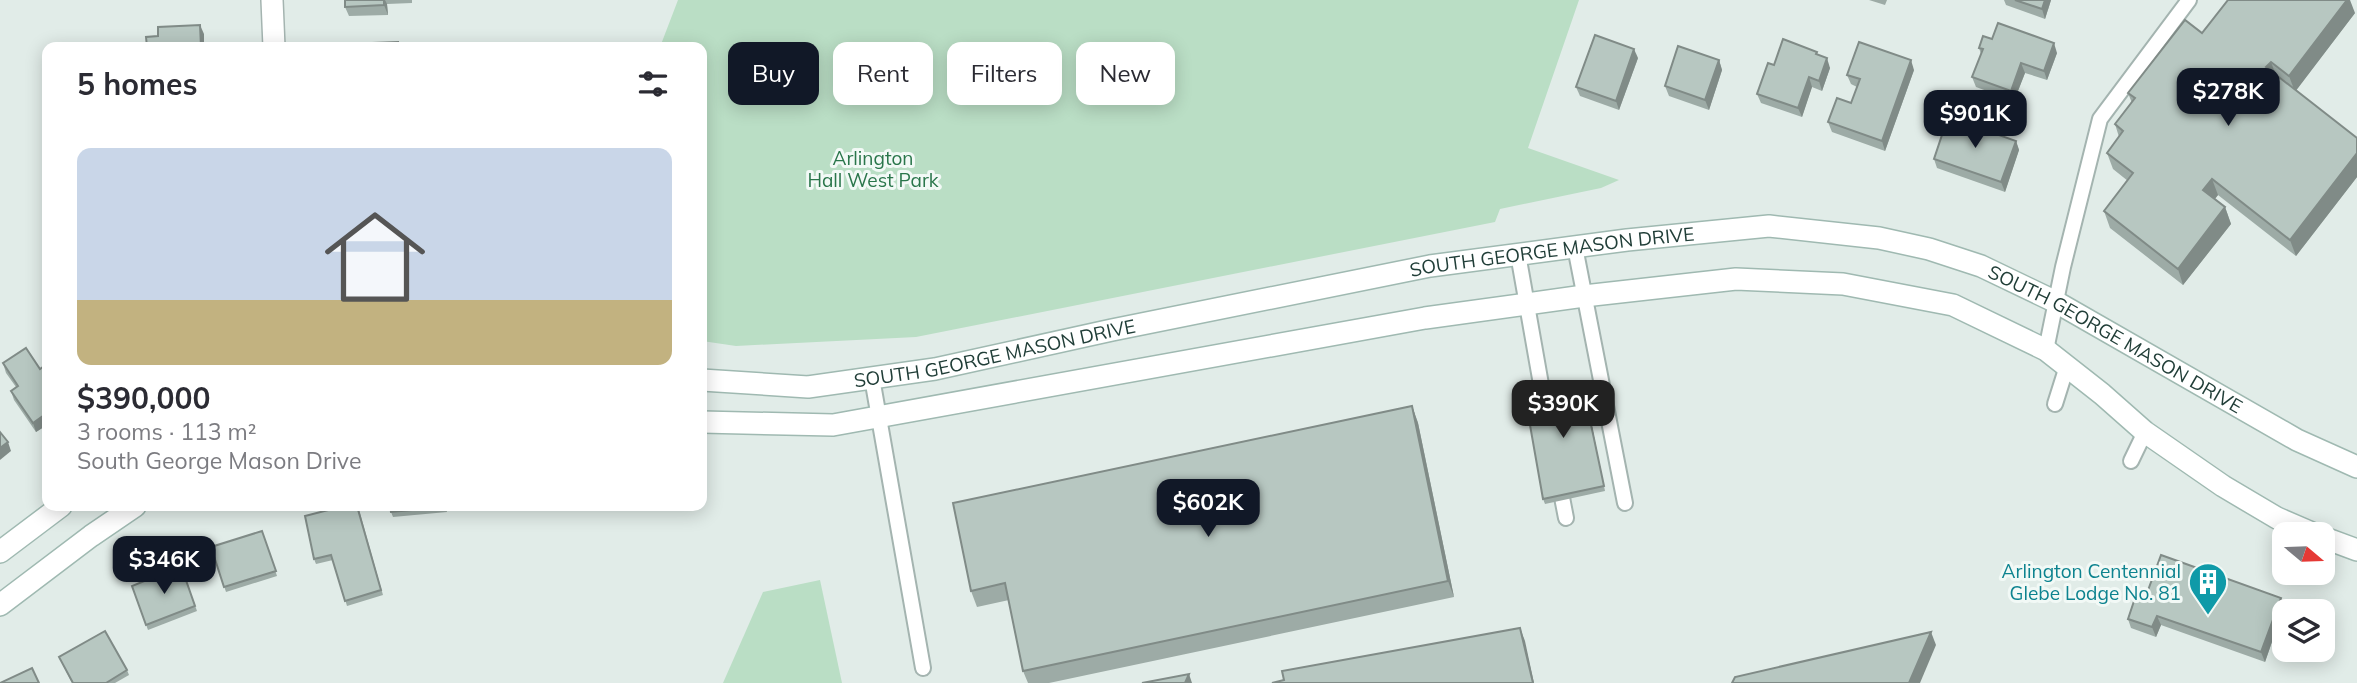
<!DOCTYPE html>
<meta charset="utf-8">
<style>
:root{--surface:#fff;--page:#f7f7f7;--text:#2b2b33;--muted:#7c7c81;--accent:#111827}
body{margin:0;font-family:Mulish,sans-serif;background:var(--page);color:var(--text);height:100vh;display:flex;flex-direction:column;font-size:26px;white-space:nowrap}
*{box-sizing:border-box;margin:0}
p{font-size:23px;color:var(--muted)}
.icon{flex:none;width:38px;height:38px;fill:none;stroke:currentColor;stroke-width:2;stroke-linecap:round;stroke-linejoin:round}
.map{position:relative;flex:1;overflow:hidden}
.details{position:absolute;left:42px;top:42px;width:665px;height:469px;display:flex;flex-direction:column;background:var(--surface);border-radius:14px;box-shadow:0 4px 18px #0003}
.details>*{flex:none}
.hud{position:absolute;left:728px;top:42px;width:665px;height:63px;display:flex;gap:14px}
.needle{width:46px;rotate:109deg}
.tools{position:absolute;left:2272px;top:522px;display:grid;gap:14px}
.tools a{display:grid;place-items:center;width:63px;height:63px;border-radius:14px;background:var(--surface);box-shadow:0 4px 18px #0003;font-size:35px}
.price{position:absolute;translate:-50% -60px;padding:0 16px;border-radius:14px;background:var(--accent);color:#fff;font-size:23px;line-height:46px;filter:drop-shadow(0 2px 4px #0008)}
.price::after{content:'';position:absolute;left:50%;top:42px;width:21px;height:16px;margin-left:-10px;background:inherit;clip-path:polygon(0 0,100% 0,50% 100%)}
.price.active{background:#222;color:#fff}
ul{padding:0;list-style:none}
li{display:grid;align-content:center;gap:14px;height:371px;padding:0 35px}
li span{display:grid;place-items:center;height:217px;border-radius:14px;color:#555}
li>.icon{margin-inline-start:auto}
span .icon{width:126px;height:126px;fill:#fffc;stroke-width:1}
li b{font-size:30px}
h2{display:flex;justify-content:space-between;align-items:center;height:84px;padding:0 35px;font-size:30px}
.tag{padding:0 24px;border-radius:14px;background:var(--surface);box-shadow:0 4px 18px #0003;font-size:24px;line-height:63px}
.tag.active{background:var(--accent);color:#fff}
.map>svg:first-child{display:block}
.green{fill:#badec5}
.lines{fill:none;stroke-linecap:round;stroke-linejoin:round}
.lane-casing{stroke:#a4b4b0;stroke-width:18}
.street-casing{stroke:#a4b4b0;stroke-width:24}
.secondary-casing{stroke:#9fb9b1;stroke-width:24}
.lane{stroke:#fff;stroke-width:14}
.street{stroke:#fff;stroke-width:21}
.secondary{stroke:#fff;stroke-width:21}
.wall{fill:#9daba6}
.shaded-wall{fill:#808b87}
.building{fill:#b7c7c1;stroke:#808b87;stroke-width:2}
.labels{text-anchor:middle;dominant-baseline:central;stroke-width:6;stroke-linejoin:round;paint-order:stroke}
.park-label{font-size:19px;fill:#2a764b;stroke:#f2f9f6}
.street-label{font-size:19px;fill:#213e38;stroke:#f2f9f6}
.culture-label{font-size:19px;fill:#0d838f;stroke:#f2f9f6;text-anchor:end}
</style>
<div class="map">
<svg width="2357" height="683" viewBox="0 0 2357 683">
<rect width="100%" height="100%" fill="#e1ece8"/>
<g class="green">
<path d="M678,0h901l-51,148 91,32 -18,8 -101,21 -5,13 -579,115 -180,9 -34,-5v-294h-42z"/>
<path d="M820,580l22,103h-119l40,-91z"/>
</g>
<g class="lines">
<g class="lane-casing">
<g id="lane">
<path d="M1575,247l50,256"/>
<path d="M1518,254l27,153"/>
<path d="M2046,350l17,-83 37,-148 89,-119"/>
<path d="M872,378l51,290"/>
<path d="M2055,404l12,-38"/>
<path d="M2131,461l14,-29"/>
<path d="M1559,482l7,36"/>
</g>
</g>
<g class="street-casing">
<path id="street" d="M272,0l2,47"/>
</g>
<g class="secondary-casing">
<g id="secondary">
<path id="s1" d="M702,380l106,7 127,-18 177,-39 318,-64 197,-26 142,-14 110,12 50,11 52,17 75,36 241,138 60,27"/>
<path d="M702,422l131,3 592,-107 159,-22 152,-17 107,5 110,21 93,45 56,44 43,38 78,54 54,32 37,16"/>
<path d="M2322,537l35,13"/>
<path d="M0,552l61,-46"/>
<path d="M0,605l91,-69 44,-30"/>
</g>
</g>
<use href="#lane" class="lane"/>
<use href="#street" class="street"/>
<use href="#secondary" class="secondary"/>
</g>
<g class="wall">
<path d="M345,0h67v3l-25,1 1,11 -39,1 -4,-9z"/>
<path d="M1869,0h18l-2,5z"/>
<path d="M2004,0h47l-6,19 -39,-14z"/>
<path d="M2355,13l-59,77 61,48v39l-61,79 -78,-61 -3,4 10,8 6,17 -48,61 -73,-57 -6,-17 24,-30 -15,-12 -6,-16 12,-16 -4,-13 17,-21 -4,-10 74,-60z"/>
<path d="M1992,39l65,14 -10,27 -22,-7 -11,28 -38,-14 -4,-10 9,-23 -2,-6z"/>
<path d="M1818,55l12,13 -8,23 -10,-4 -10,30 -41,-14 -4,-9 17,-29z"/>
<path d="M1638,58l-19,52 -39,-14 -4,-9z"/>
<path d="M1719,60l3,10 -13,40 -40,-14 -4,-10z"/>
<path d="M1914,70l-29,81 -53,-19 -4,-10 23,-19 6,-16 -6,-3 -4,-9z"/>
<path d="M2016,141l3,9 -14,42 -68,-24 -3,-9z"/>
<path d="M3,363l37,6 7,-5v61l-11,7 -22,-32 -3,-9 5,-4 -10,-14z"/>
<path d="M1584,387l21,104 -60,13 -2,-5z"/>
<path d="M1412,406l6,17 36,174 -405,86h-21l-5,-12 -14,-71 -32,7 -6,-16z"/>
<path d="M358,506l25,89 -36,11 -14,-46 -17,4 -2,-5z"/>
<path d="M446,506l1,6 -54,5 -2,-5z"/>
<path d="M262,531l15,45 -51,16 -15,-45z"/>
<path d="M181,566l16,45 -49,19 -16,-44z"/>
<path d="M2147,593l137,14 -19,55 -104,-37 -5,12 -25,-9 -3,-9z"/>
<path d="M59,657l68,13 2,5 -14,8h-43z"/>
</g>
<g class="shaded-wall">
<path d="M384,0h1l2,4 1,11 -4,-10z"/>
<path d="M2045,0h6l-6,19 -3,-10z"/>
<path d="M2347,0h3l5,13 -60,79 -6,-16z"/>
<path d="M200,25l4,9v13h-3z"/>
<path d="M2054,43l3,10 -10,27 -3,-9z"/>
<path d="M1634,49l4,9 -19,52 -3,-9z"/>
<path d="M1827,58l3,10 -8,23 -3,-10z"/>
<path d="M1719,60l3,10 -13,40 -4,-10z"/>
<path d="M1911,60l3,10 -29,81 -3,-10z"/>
<path d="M2271,62l6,16 -11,-11z"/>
<path d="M2021,63l4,10 -11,28 -3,-10z"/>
<path d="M1809,77l3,10 -10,30 -4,-9z"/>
<path d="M2016,141l3,9 -14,42 -4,-10z"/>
<path d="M2357,153v24l-61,79 -6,-16z"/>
<path d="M2212,179l6,16 -9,11 -6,-16z"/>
<path d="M2225,207l6,17 -48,61 -5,-16z"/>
<path d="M1582,382l2,5 21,104 -1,-5z"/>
<path d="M1412,406l6,17 36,174 -6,-16z"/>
<path d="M47,413v12l-11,7 -3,-9z"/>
<path d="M8,442l3,9 -11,9v-12z"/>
<path d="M2281,598l3,9 -19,55 -4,-10z"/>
<path d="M2157,616l4,9 -5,12 -4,-10z"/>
<path d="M1520,628l5,13 9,42h-1z"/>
<path d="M1931,632l5,13 -16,38h-11z"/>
<path d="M1189,674l3,9h-7z"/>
</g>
<g class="building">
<path d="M345,0h39v5l-39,2z"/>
<path d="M2015,0h30l-3,9z"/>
<path d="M2228,0h119l-58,76 -18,-14 -5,5 91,71v15l-67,87 -78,-61 -9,11 22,17 -47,62 -74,-58 29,-38 -26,-20 16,-22 -8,-7 20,-26 -7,-5 57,-73 17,13z"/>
<path d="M1998,23l56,20 -10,28 -23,-8 -10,28 -39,-14 11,-28 -4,-1 4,-12 9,3z"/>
<path d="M200,25l1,22h-54l-1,-10 12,-1v-9z"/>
<path d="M1595,35l39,14 -18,52 -40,-14z"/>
<path d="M1783,39l34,13 -1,2 11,4 -8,23 -10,-4 -11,31 -41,-14 11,-31 6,2z"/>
<path d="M398,42v5h-52v-3z"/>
<path d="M1859,42l52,18 -29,81 -54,-19 9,-24 14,5 9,-24 -13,-4z"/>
<path d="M1678,46l41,14 -14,40 -40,-14z"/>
<path d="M1948,117l68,24 -15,41 -67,-23z"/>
<path d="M26,348l14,21 7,-5v49l-14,10 -22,-32 7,-5 -15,-23z"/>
<path d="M1582,382l22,104 -61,13 -19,-108z"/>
<path d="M1412,406l36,175 -425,90 -18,-88 -34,8 -18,-88z"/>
<path d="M0,432l8,10 -8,6z"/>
<path d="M344,506h13l24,84 -36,11 -14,-46 -17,4 -9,-43z"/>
<path d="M390,506h55v1l-54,5z"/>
<path d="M262,531l14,40 -52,16 -13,-40z"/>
<path d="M2161,555l120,43 -20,54 -104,-36 -5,11 -24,-8 10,-30 9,4z"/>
<path d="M181,566l14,40 -49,19 -14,-39z"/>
<path d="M1520,628l13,55h-261l12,-3 -2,-9z"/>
<path d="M105,631l22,39 -21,13h-33l-14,-26z"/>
<path d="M1931,632l-22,51h-177l3,-6z"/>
<path d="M32,668l7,15h-39z"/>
<path d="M1189,674l-4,9h-43z"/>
</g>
<defs>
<g id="building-pin" transform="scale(2.0125)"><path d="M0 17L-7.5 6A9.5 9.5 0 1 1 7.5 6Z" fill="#0f9aa8" stroke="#f2f9f6"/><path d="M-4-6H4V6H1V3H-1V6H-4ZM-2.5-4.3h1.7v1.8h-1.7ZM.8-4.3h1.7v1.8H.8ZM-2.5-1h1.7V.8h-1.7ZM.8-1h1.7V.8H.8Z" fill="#fff"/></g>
</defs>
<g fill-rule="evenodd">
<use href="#building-pin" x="2208" y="582"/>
</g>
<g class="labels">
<g class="park-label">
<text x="873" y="158">Arlington<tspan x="873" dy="22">Hall West Park</tspan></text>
</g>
<g class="street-label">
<text stroke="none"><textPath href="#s1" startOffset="863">SOUTH GEORGE MASON DRIVE</textPath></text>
<text stroke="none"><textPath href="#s1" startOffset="1451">SOUTH GEORGE MASON DRIVE</textPath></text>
<text stroke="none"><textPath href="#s1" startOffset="296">SOUTH GEORGE MASON DRIVE</textPath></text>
</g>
<g class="culture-label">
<text x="2181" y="571">Arlington Centennial<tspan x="2181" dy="22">Glebe Lodge No. 81</tspan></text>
</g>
</g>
</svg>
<div class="tools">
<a><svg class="needle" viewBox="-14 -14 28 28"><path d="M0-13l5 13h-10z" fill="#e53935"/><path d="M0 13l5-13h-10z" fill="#7c7c81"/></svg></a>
<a><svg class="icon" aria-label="layers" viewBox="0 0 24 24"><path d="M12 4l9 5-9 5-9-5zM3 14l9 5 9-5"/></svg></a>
</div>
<b class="price" style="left:2228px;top:128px">$278K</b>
<b class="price" style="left:1975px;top:150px">$901K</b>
<b class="price active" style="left:1563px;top:440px">$390K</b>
<b class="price" style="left:1208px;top:539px">$602K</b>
<b class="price" style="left:164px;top:596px">$346K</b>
<div class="hud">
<a class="tag active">Buy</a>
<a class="tag">Rent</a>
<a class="tag">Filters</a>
<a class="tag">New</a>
</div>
<section class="details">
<h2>5 homes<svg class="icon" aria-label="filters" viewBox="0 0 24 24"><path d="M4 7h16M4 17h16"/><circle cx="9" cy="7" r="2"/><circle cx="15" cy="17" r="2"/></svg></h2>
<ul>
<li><span style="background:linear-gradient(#c9d6e8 70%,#c2b280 0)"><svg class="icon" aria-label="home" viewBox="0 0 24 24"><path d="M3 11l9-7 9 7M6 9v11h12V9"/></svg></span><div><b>$390,000</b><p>3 rooms · 113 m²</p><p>South George Mason Drive</p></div></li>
</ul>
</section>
</div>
